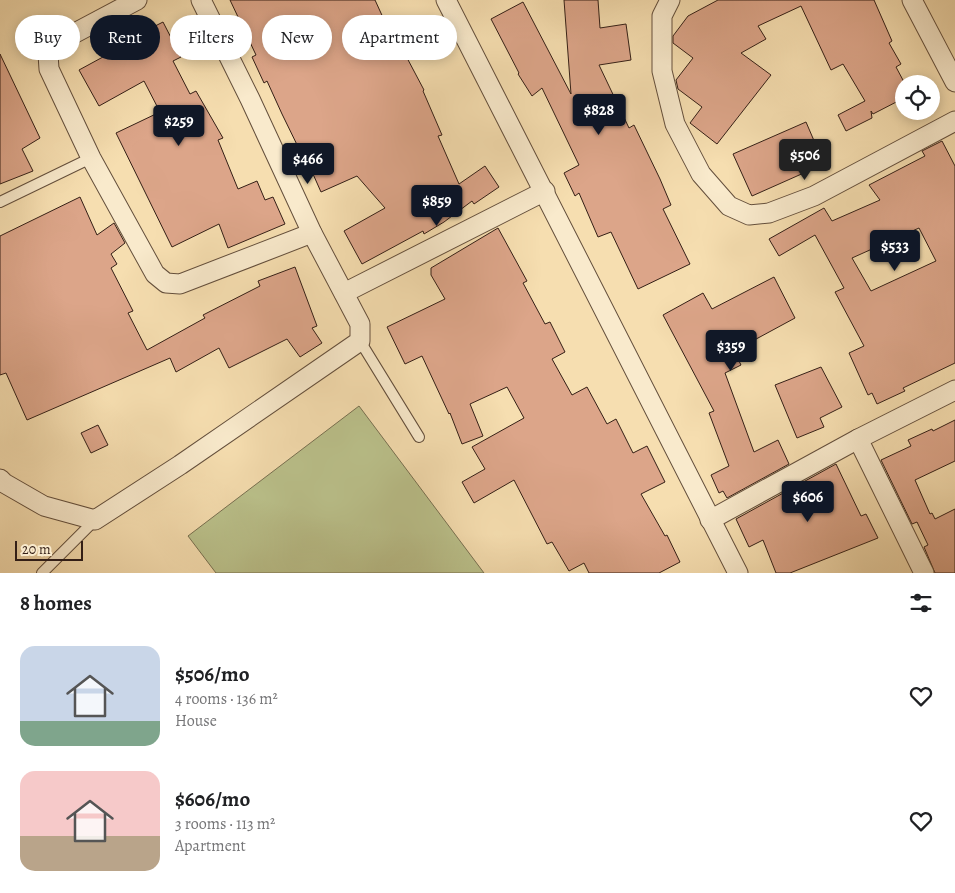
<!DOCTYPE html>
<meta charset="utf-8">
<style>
:root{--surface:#fff;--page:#f2f2f2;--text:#202124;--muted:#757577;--accent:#111827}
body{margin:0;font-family:Alegreya,serif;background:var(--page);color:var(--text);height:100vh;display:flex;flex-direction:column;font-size:19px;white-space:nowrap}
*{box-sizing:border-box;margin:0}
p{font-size:16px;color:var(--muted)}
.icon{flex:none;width:28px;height:28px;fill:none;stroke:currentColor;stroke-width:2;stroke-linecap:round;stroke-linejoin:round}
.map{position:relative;height:573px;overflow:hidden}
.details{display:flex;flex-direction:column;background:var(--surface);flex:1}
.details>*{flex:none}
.banner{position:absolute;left:15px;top:15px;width:500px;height:45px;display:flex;gap:10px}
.fabs{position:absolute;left:895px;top:75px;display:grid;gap:10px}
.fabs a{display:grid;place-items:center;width:45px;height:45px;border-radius:50%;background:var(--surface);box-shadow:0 2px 12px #0003;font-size:25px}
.scale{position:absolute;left:15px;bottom:12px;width:68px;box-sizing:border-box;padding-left:5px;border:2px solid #341f16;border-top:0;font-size:14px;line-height:18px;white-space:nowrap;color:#341f16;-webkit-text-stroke:4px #f9eacc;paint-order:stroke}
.price{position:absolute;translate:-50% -42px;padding:0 11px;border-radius:5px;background:var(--accent);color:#fff;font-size:16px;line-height:32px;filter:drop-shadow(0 1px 2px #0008)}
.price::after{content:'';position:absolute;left:50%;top:30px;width:15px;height:11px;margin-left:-8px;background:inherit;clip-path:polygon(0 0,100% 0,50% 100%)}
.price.selected{background:#222;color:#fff}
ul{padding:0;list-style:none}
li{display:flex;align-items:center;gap:15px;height:125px;padding:0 20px}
li span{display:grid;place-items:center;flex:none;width:140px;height:100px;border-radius:15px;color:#555}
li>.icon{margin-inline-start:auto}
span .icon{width:60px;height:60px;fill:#fffc;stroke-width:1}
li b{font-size:21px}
h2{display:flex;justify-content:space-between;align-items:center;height:60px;padding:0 20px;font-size:21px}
.chip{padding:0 18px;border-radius:22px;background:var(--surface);box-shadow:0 2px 12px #0003;font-size:18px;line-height:45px}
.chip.selected{background:var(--accent);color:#fff}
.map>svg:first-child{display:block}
.green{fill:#bbc28c;stroke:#787051}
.building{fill:#dca589;stroke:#341f16;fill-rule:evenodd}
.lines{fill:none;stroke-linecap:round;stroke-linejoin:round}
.service-casing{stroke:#644f3c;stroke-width:12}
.minor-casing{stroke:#644f3c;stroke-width:21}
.service{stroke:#f9eacc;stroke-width:10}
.minor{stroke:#f9eacc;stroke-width:19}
</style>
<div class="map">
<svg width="955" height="573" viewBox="0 0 955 573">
<rect width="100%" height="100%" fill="#f6deb0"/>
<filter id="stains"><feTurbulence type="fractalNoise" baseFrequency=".004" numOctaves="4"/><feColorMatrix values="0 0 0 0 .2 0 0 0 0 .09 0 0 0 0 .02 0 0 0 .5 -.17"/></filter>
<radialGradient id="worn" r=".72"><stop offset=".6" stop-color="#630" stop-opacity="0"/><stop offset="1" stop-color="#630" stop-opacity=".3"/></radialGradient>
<path class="green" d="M359,406l125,167h-268l-28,-37z"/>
<g class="building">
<path d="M230,0h145l16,35 10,-4 11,22 -6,3 18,34 -1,1 19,44 -4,1 21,48 26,-18 14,21 -25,17 -2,-3 -28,21 -20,12 -1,-3 -61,33 -18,-33 41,-23 -28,-32 -36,16 -16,-36 -2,1 -21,-43 -15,-33 -3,2 -12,-26 4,-2z"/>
<path d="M564,0h34l2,28 26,-4 5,36 -32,5 30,63 5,-3 26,54 11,26 -8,4 27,55 -52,25 -27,-57 -13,5 -19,-44 -4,3 -11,-23 15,-8 -37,-77 -10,8 -14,-22 1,-1 -28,-54 32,-17 48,92z"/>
<path d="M718,0h156l18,41 -3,2 12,21 -5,3 8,15v16l-31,16 -2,-3 1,7 -26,13 -8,-16 27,-14 -22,-37 -12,6 -30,-64 -43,20 8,13 -25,14 30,22 -54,69 -27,-21 12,-16 -24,-18 -2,-9 17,-22 -20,-15v-7l15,-20z"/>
<path d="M163,22l18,35 -8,4 17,33 6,-3 27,47 -5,2 20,49 19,-8 8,19 8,-3 12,27 -57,24 -9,-24 -47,23 -56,-114 44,-21 -16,-31 -45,25 -20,-36 46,-25 -1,-3z"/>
<path d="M0,54l40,84 -18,11 11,22 -33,13z"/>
<path d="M806,122l18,42 -72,32 -19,-42z"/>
<path d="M942,141l13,25v197l-52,25 2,3 -28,13 -5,-11 -4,2 -19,-42 15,-7 -29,-54 9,-4 -29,-53 -36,21 -10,-17 55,-31 8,13 48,-21 -11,-15 56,-29 -3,-5zM919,228l17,33 -65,30 -19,-33z"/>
<path d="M80,197l17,38 17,-12 11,20 -14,11 6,10 -6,4 22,43 -5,2 19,37 58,-32 -2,-3 57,-29 -2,-5 37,-14 22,59 -5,2 10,15 -22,14 -13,-18 -58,29 -10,-20 -43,24 -6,-14 -143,62 -21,-47 -6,2v-139z"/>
<path d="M498,228l29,53 -4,2 22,41 5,-2 15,30 -13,7 20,36 15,-8 20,37 9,-5 17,34 14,-7 18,36 -24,12 24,42 2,-1 13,27 -21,11h-70l-5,-10 -15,8 -17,-29 -5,2 -33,-64 -40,23 -12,-21 23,-13 -13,-22 52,-29 -17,-31 -37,17 13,32 -21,8 -12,-31 -1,1 -27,-58 -17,8 -18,-37 58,-28 -14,-24v-7z"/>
<path d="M774,277l21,41 -61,33 7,14 -16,8 29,79 24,-12 11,24 -62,34 -4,-7 -4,2 -8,-18 18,-9 -20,-53 5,-2 -51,-96 40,-22 9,16z"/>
<path d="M821,367l21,40 -22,11 4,9 -27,11 -22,-53z"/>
<path d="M955,420v41l-40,19 15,34 2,-1 3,6 20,-10v64h-20l-11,-26 4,-2 -11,-23 -5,2 -31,-64 30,-14 -3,-6 24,-11 1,2z"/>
<path d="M98,425l10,20 -17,8 -10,-20z"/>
<path d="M836,464l25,52 5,-2 12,24 -88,35h-14l-13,-33 -14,7 -13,-28z"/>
</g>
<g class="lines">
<g class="service-casing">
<g id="service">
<path d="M0,202l91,-44"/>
<path d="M360,341l59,96"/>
<path d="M42,573l53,-53"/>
</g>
</g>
<g class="minor-casing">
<g id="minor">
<path d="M137,0l-79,42 -10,12 1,15 42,89 64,116 11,9 14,1 132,-51"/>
<path d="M446,0l292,573"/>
<path d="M670,0l-8,16v55l13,53 26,50 28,32 20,9 20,-2 45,-17 141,-75"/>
<path d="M912,0l43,82"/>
<path d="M344,293l201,-102"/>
<path d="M858,439l66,134"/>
<path d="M0,479l4,4 40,23 51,14 85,-55 180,-124v-17l-48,-91 -62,-134 -49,-99"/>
<path d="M710,520l148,-81 97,-49"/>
</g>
</g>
<use href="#service" class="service"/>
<use href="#minor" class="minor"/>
</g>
<rect width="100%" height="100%" filter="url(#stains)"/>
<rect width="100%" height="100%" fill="url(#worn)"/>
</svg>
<div class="fabs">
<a><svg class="icon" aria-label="locate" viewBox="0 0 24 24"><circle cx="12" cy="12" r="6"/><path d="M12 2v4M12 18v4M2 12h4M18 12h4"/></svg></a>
</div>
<div class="scale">20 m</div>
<b class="price" style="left:599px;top:136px">$828</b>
<b class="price" style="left:179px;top:147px">$259</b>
<b class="price selected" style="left:805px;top:181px">$506</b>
<b class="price" style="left:308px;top:185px">$466</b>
<b class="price" style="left:437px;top:227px">$859</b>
<b class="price" style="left:895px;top:272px">$533</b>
<b class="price" style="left:731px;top:372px">$359</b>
<b class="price" style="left:808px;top:523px">$606</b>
<div class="banner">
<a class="chip">Buy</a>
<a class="chip selected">Rent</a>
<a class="chip">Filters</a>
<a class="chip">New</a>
<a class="chip">Apartment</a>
</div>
</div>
<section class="details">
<h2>8 homes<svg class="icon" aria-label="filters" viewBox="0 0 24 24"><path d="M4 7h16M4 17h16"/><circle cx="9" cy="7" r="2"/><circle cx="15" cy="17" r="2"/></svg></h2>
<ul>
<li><span style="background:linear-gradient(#c9d6e8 75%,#7fa58c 0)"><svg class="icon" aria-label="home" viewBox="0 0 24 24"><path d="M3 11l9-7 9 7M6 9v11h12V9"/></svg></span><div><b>$506/mo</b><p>4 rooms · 136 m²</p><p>House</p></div><svg class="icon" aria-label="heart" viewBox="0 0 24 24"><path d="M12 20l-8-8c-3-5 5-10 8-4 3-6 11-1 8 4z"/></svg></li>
<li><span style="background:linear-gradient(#f6c9c9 65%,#b9a48a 0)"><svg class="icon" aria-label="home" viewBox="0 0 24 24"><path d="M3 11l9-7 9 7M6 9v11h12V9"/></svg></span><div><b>$606/mo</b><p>3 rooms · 113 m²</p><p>Apartment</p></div><svg class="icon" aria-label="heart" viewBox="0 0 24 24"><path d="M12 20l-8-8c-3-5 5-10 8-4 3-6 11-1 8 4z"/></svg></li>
</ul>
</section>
